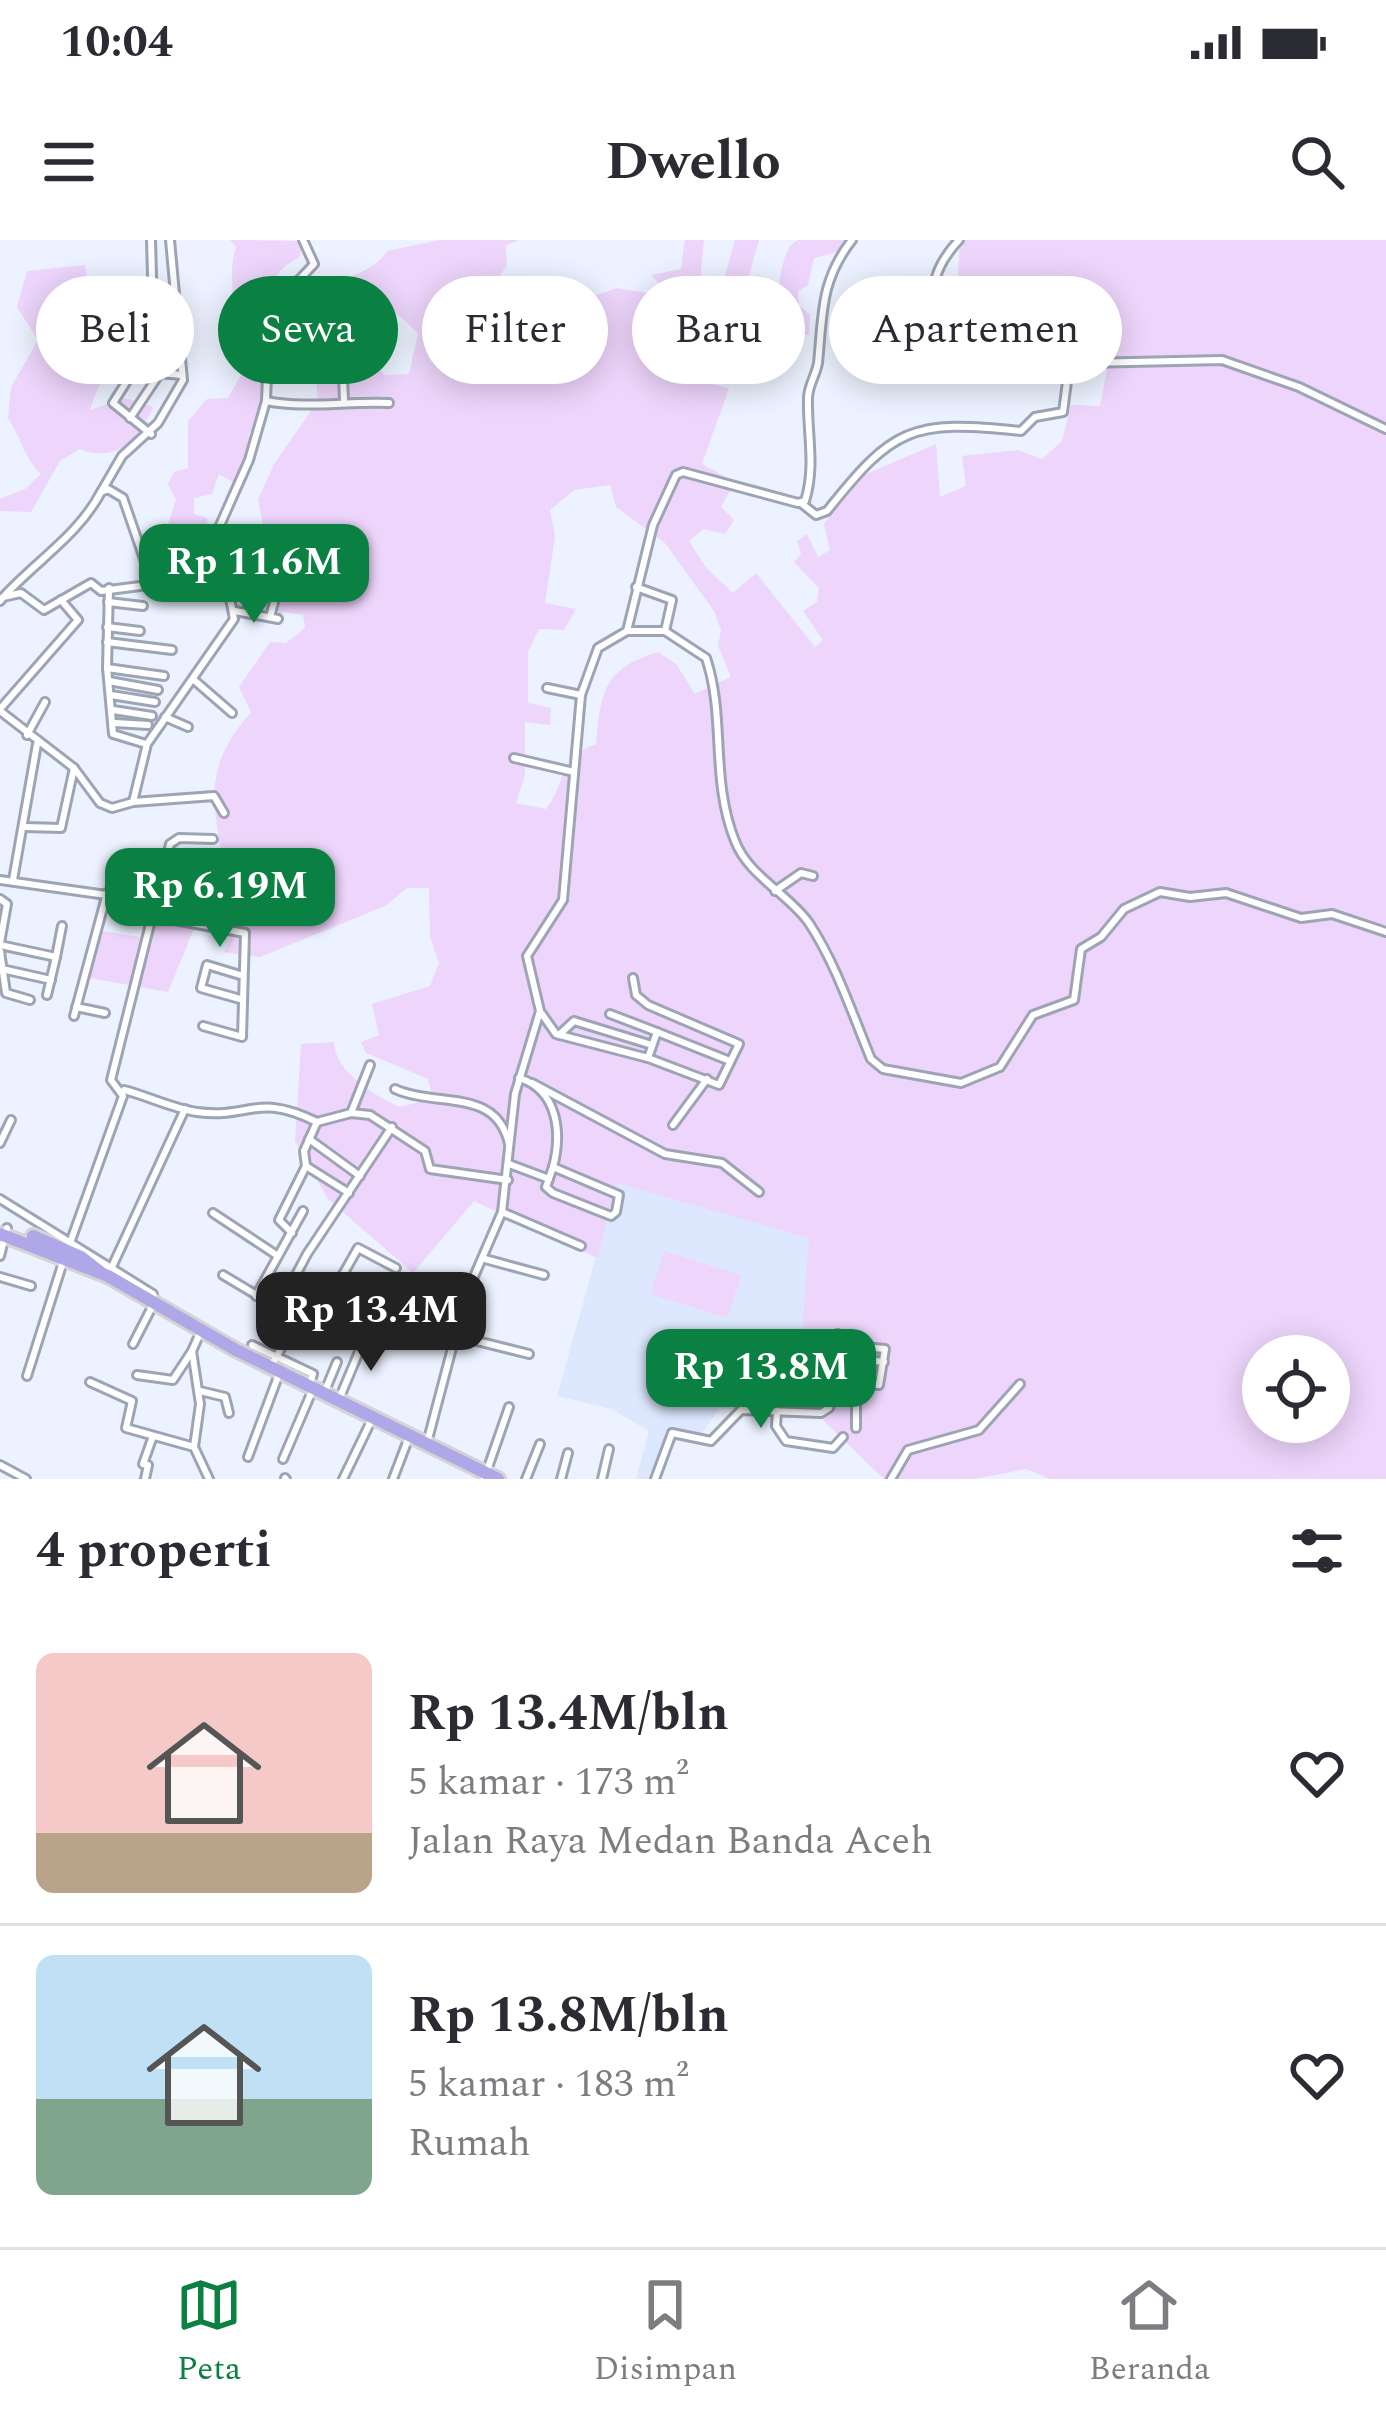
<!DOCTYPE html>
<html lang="id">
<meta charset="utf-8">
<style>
:root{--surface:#fff;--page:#f7f7f7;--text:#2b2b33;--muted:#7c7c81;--line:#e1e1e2;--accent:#0b8043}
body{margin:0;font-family:Spectral,serif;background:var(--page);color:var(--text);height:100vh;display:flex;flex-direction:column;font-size:45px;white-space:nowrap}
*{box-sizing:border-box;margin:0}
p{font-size:39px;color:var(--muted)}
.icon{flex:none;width:66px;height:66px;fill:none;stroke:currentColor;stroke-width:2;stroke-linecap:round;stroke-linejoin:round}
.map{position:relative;height:1239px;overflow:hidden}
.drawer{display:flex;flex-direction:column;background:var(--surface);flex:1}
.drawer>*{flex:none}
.hud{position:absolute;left:36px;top:36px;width:1314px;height:108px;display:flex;gap:24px}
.buttons{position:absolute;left:1242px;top:1095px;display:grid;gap:24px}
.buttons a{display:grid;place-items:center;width:108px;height:108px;border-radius:50%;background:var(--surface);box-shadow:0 6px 30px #0003;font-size:60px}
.price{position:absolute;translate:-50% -102px;padding:0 27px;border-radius:24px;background:var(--accent);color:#fff;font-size:39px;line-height:78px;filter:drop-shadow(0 3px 6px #0008)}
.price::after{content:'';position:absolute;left:50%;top:72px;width:36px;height:27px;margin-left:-18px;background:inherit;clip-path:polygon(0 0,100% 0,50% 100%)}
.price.on{background:#222;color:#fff}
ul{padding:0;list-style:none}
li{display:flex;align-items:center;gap:36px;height:300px;padding:0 36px}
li+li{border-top:3px solid var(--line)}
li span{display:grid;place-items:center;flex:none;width:336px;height:240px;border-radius:18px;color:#555}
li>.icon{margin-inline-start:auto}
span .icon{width:144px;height:144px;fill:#fffc;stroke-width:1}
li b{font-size:51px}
h2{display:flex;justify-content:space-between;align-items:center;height:144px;padding:0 36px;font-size:51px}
.pill{padding:0 42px;border-radius:54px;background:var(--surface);box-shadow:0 6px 30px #0003;font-size:42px;line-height:108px}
.pill.on{background:var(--accent);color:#fff}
.status{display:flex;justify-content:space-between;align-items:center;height:84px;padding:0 60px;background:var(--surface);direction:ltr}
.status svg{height:33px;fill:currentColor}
header{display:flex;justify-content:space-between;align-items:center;height:156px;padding:0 36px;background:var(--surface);font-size:54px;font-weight:700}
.tab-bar{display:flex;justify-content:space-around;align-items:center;height:168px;border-top:3px solid var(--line);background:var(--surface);font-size:33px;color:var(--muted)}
.tab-bar a{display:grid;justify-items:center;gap:6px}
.tab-bar .on{color:var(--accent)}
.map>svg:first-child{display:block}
.built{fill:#dde8fe}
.green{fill:#edd5fb;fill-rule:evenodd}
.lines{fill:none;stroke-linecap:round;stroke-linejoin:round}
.minor-casing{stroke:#9da4b3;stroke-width:12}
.highway-casing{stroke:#d4d4d5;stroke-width:18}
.minor{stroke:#fff;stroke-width:6}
.highway{stroke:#afa7e7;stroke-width:12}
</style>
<div class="status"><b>10:04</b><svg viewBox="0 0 49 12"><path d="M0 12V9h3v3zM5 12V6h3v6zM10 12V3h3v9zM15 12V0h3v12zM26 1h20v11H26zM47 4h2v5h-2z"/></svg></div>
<header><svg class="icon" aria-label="menu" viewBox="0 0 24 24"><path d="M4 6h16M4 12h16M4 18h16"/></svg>Dwello<svg class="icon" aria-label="search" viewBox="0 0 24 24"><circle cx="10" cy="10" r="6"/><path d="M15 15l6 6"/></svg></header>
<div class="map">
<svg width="1386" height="1239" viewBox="0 0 1386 1239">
<rect width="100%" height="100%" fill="#ecf2ff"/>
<path class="built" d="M617,942l193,56 -8,93 13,25 5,61 -100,-9 -23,32 -30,-10 -15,49h-16l13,-48 -38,-22 -54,-13z"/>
<g class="green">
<path d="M230,0l72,1 -2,16c-40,19 -29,49 -26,85l-7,7 -10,73 -8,12 3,12 -17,37 -16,-9 -7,20 -18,4v16l13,4 4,39 -8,-9c-13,0 -25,1 -29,16l11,15 -8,4 -15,-41 14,-42 -8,-16 6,-12 14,-4v-47l19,-22 21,-1 18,-32 -17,-8c15,-39 -5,-75 7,-111z"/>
<path d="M440,0h79l-13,5 1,20 -10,15 9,19 43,21 13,-13 55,-19 54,9 -20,-22 30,-6 4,-29h19l-8,83 -17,14 30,20 -7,25 27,6 -27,76 33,18 -14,25 13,13 -9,14 -22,-5 -14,12 18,28 26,24 23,-20 59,74 8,-7 -20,-29 14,-9 2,-14 -25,-26 7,-8 -4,-13 10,-7 11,23 12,-7 -6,-26 40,-49 72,-31 4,53 26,-11 -4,-30 55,-6 25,9 20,-18 9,-36 29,1 9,-47 -20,-23 -89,-10 -7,-13 -36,-14 3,-59h426v1239h-336l-24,-10 -51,10h-91l-64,-62 -5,-61 -13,-25 7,-93 -192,-55 -20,75 -123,-57 -61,72 -85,-74 -33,-58 6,-97 33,-2c1,30 40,53 65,65l34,-8 -5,-20 -62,-26 -5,-11 18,-7 -7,-31 58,-18 9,-23 -9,-26 -1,-49h-22l-22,18 -125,51 -36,-5 20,-43 -40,-5 -36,88 -78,-14 12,-47 49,8 24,-78 47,-4c-11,-65 -16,-92 29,-145l-12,-25 31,-45 16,1 19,-15 -2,-13 -18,-3 -18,8 -3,-15 16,-5v-28l11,-24 -24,-3 -9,-45 16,-36 44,-63 -3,-30 39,-30 31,34 24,-1 9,-41 -23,-21 -48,14 -35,-20c14,-29 59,-28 75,-55zM610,245l6,22 49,36 49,68 7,19 -3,16 13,31 -36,17 -19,-30 -18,-12c-55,17 -57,40 -62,92 -39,15 -28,36 -50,65l-30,-6 9,-28v-53l25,3 1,-17 -23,-5v-51l11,-23 25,1 12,-21 -31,-6 10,-66 -5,-27 24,-20zM1263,1116h66v66h-66z"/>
<path d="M735,0h24l-17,60 12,16 25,-1c-2,-17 0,-67 19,-75 13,0 36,0 50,0l-10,12 -24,6 -6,27 -10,6 1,15 11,8 -1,21h-15l-15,11 -14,-7 -20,17 -8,-16 -1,-27 -18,-12z"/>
<path d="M85,25l6,43 17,-7c31,56 -4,57 -18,109l35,-12 28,9c-14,32 -37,57 -73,42l-20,12 -29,51 -31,-1v-12l25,-10 16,-15c-15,-13 -21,-38 -33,-56l3,-31 27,-47 -21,-33 10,-36z"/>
<path d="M664,1011l77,24 -14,43 -76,-24z"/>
</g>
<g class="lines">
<g class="minor-casing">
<g id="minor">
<path d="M151,0l3,109"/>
<path d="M959,0c-26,28 -35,57 -13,91l139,32 137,-3 77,27 87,42"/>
<path d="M343,136l1,25"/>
<path d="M266,161c42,8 80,0 123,2"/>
<path d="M130,178l30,-45"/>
<path d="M151,194l-38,-31 33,-52 9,2 4,20 23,2"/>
<path d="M101,252l21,-36 36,-33 25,-43 -13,-140"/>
<path d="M801,263l15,12 11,-4c66,-83 84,-92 194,-80l14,-14 28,-5 7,-53"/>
<path d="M222,324l61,5 -13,48"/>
<path d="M636,347l36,13 -7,31"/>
<path d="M109,348l-2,80 6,66 33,10"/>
<path d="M0,361l6,-7c33,-35 73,-60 95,-102l7,-3 15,9 28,81 -3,6 -47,6 -10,-8 -47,27 -23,-17 -18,4"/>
<path d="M108,362l35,4"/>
<path d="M235,371l43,8"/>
<path d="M107,387l33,4"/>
<path d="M627,391l26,-106 23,-50 7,-3 115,31 7,-2c11,-35 2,-68 3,-103 0,-12 8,-23 10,-35 5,-49 2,-82 34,-123"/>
<path d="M107,402l65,8"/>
<path d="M107,428l57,8"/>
<path d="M194,440l38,33"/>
<path d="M109,441l49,9"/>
<path d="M547,448l34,7"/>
<path d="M111,455l44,7"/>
<path d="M0,469l78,-89 -17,-20"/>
<path d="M113,470l39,6"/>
<path d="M0,471l74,57 26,35 12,5 21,-6 14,-58 87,-125 -17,-87 32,-72 17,-59 2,-51 17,-8 -6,-41 35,-37 -11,-24"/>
<path d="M165,477l23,10"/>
<path d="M115,483l33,2"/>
<path d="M27,495l18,-33"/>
<path d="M514,518l60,14"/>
<path d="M133,562l81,-6 10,17"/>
<path d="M25,587l36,1 13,-60"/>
<path d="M0,640l156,22"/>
<path d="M13,640l24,-136"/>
<path d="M775,651l26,-18 12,3"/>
<path d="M119,655l7,-37 42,-2"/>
<path d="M0,659l7,5 -7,39"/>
<path d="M153,676l92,17 -3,104 -39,-11"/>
<path d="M0,705l56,12 -9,38"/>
<path d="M0,711l6,42 24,7"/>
<path d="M56,717l6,-31"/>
<path d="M2,729l49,11"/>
<path d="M240,735l-33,-10 -6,23 39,11"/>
<path d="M76,767l29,6"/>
<path d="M542,774l14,20 92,24 71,27 20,-41 -91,-39 -12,-10 -3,-17"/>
<path d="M610,774l47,18"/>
<path d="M74,776l33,-123"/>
<path d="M559,795l15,-14 78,24"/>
<path d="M648,818l9,-26 73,29"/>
<path d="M519,838c39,12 43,55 34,89"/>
<path d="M532,843l133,71 57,9 37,29"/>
<path d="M395,849c43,19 101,-2 114,55"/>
<path d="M124,850c24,6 49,19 73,22 54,7 59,-20 120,10l34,-9 19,2 55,36 5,18 78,11"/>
<path d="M351,873l19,-48"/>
<path d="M673,885l34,-46"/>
<path d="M309,899l51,37"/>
<path d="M0,903l11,-23"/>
<path d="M509,924l40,15"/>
<path d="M306,926l-2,-15 13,-29"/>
<path d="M553,927l66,28 -3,17 -5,4 -58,-23 -7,-6z"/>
<path d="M0,959l153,95 1,9 -21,41"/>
<path d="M502,972l79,34"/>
<path d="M213,973l65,43"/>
<path d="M292,993l-13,-13 27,-54 43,27"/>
<path d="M70,1003l53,-147 -12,-16 59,-236 9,-6 34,1"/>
<path d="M0,1016l7,-28"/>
<path d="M485,1019l59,16"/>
<path d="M111,1029l74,-160"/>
<path d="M343,1034l75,40 41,3"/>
<path d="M223,1035l107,64"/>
<path d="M0,1037l31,9"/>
<path d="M256,1056l47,-85"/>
<path d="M431,1057l32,6"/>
<path d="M278,1069l29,-55 85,-127"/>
<path d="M312,1089l46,-81 38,20"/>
<path d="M201,1091l-9,20 8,53 -6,43 15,32"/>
<path d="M838,1094l9,48"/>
<path d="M453,1095l76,19"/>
<path d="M252,1105l61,29 -3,10"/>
<path d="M842,1117l42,5"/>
<path d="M271,1126l25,-44"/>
<path d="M137,1135l36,5 19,-29"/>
<path d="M27,1136l36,-114"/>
<path d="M90,1142l42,19 -6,27 68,19"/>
<path d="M856,1142v46"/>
<path d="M200,1151l25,6 4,16"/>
<path d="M325,1151l12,-29"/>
<path d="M340,1157l26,-62 -25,-11"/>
<path d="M777,1171l-1,15 10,15 47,7 10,-11"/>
<path d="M427,1203l39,-148 36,-83 13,-118 25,-83 -13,-55 36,-56 18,-205 17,-47 29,-17h38l41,27c20,59 4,121 29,183 14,36 53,52 74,82 27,41 43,90 62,136l12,10 78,14 39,-16 33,-52 41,-15 7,-51 20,-12 23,-28 36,-17 30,5 36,-4 75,25 31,-4 54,18"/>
<path d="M248,1217l31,-83"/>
<path d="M283,1219l30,-70"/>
<path d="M0,1225l26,14"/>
<path d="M285,1238l1,1"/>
<path d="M145,1239l3,-14 -5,-1 10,-28"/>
<path d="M343,1239l30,-62"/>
<path d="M393,1239l16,-42"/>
<path d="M484,1239l25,-72"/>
<path d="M526,1239l14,-35"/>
<path d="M561,1239l7,-26"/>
<path d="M602,1239l7,-30"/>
<path d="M655,1239l17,-46 39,8 30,-31 80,3 8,-5 8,-25 42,2 6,-36 -45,-4"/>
<path d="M891,1239l17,-29 71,-20 41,-46"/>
</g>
</g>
<g class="highway-casing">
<g id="highway">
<path d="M0,994l108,42 126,73 264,130"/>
<path d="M33,996l48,21 18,14"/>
</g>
</g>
<use href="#minor" class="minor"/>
<use href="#highway" class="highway"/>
</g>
</svg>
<div class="buttons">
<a><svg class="icon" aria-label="locate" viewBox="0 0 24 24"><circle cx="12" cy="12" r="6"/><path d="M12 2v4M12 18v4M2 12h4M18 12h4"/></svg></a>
</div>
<b class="price" style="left:254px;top:386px">Rp 11.6M</b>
<b class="price" style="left:220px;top:710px">Rp 6.19M</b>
<b class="price on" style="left:371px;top:1134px">Rp 13.4M</b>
<b class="price" style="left:761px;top:1191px">Rp 13.8M</b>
<div class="hud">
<a class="pill">Beli</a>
<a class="pill on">Sewa</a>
<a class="pill">Filter</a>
<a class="pill">Baru</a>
<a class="pill">Apartemen</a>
</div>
</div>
<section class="drawer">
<h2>4 properti<svg class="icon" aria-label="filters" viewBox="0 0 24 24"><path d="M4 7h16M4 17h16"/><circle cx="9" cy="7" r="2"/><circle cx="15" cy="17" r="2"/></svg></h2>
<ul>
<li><span style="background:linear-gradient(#f6c9c9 75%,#b9a48a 0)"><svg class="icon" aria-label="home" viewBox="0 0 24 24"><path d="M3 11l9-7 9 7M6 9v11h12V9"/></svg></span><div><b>Rp 13.4M/bln</b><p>5 kamar · 173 m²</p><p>Jalan Raya Medan Banda Aceh</p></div><svg class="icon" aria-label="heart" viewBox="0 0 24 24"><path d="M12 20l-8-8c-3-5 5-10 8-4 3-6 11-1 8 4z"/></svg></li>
<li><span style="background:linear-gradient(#bfe0f5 60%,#7fa58c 0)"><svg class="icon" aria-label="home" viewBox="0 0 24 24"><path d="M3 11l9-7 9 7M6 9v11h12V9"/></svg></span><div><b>Rp 13.8M/bln</b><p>5 kamar · 183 m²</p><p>Rumah</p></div><svg class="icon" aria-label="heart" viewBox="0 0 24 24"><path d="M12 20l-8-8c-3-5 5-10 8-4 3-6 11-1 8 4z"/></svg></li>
</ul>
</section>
<nav class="tab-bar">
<a class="on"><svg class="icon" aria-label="map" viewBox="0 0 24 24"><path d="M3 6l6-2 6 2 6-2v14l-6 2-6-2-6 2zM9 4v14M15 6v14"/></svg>Peta</a>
<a><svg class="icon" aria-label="saved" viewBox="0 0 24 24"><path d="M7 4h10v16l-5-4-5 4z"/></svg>Disimpan</a>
<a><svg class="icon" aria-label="home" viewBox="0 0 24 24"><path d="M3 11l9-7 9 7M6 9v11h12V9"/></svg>Beranda</a>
</nav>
